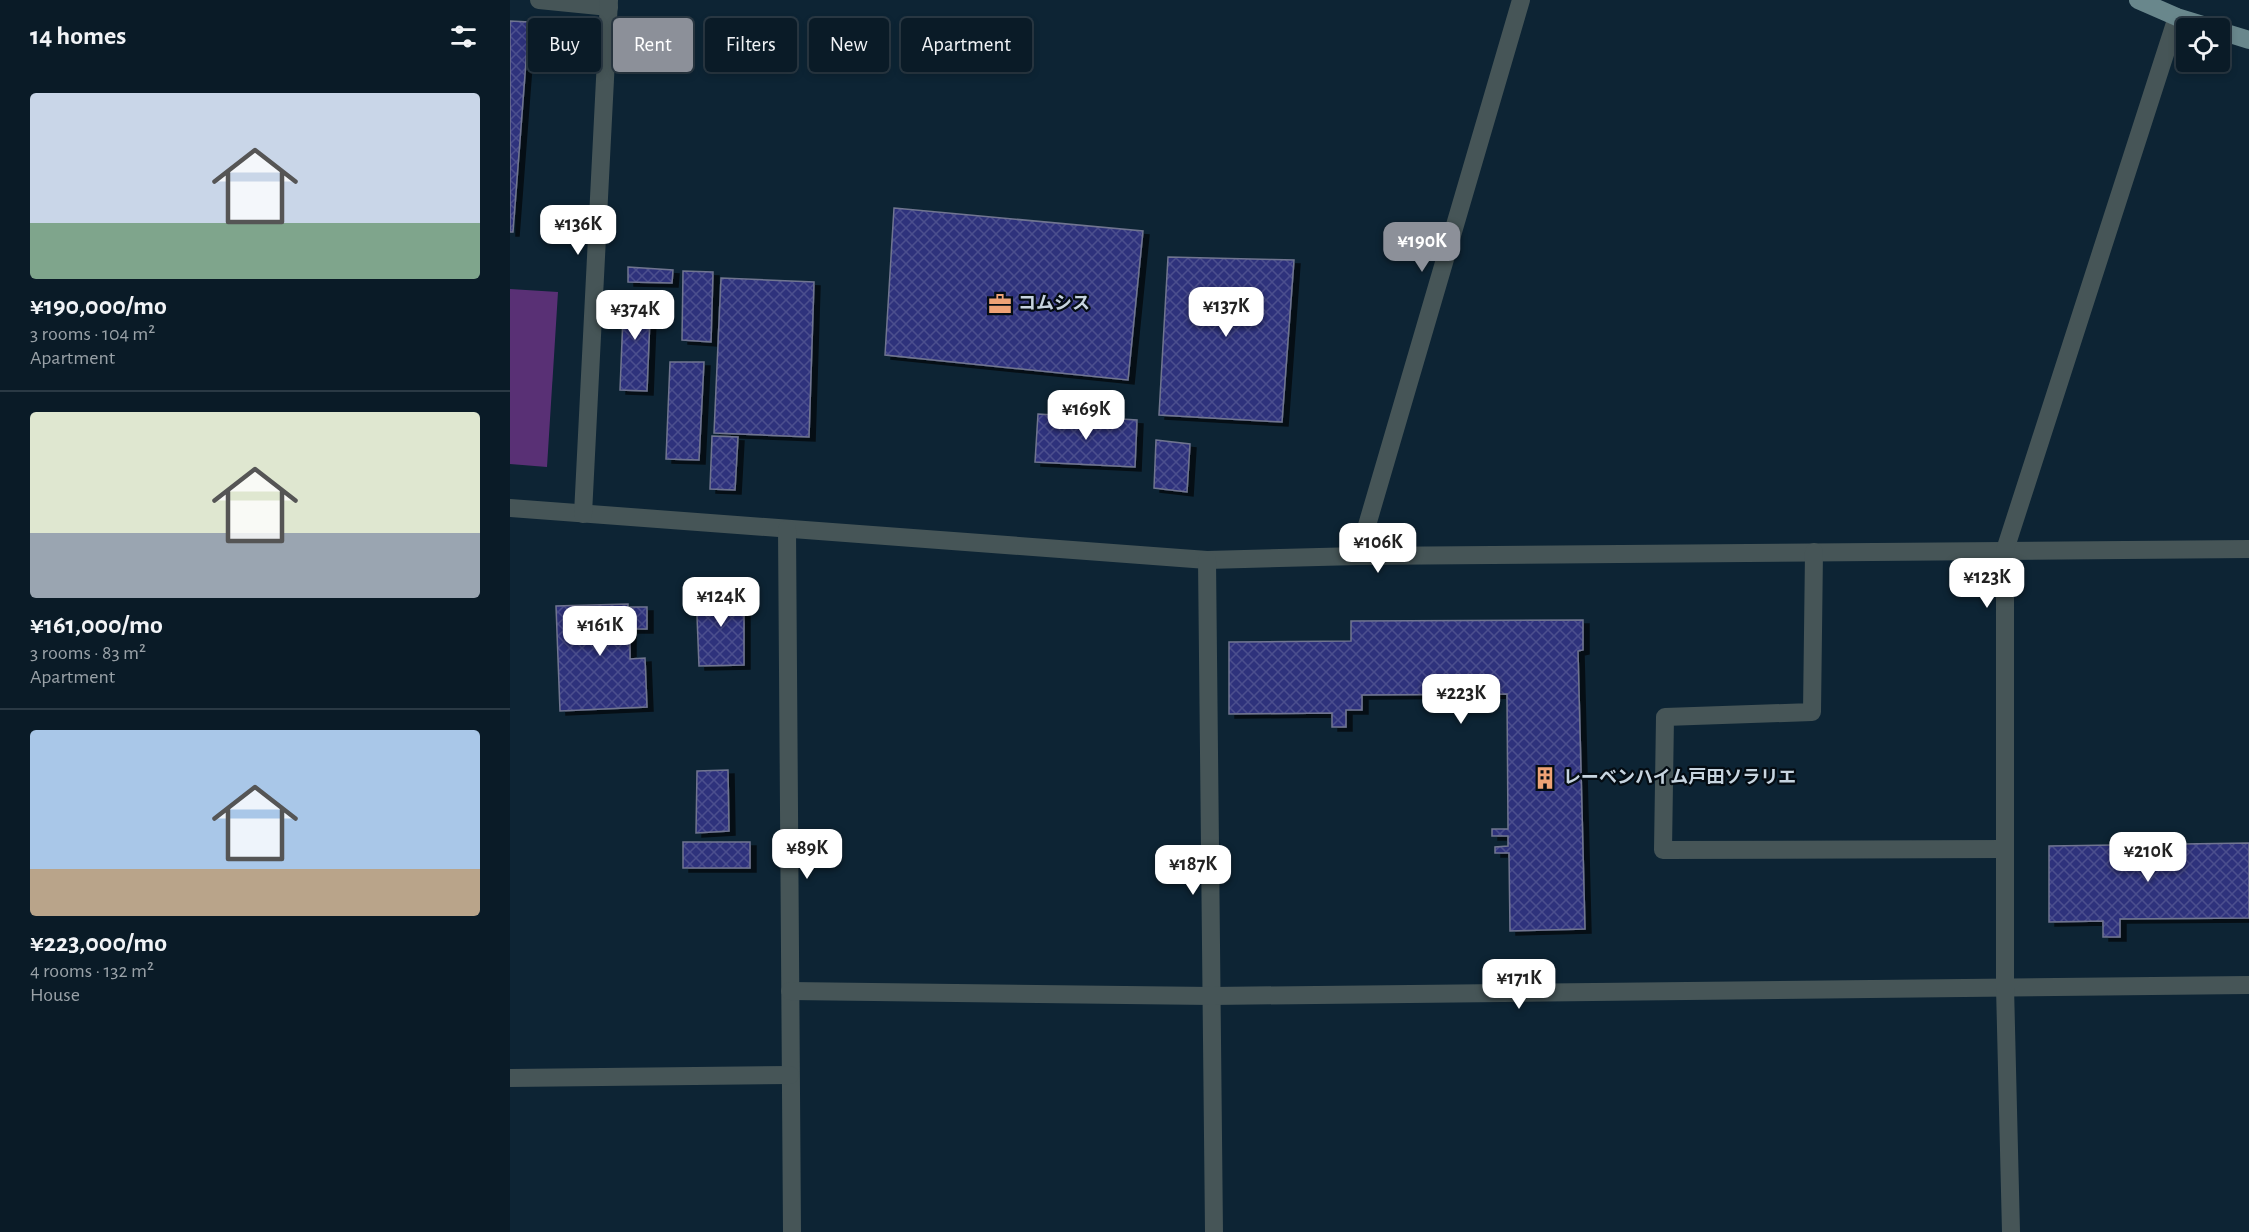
<!DOCTYPE html>
<meta charset="utf-8">
<style>
:root{--surface:#0a1b27;--page:#13242f;--text:#f1f3f6;--muted:#99a1a7;--line:#2a3944;--accent:#8c9099}
body{margin:0;font-family:"Alegreya Sans","Noto Sans JP",sans-serif;background:var(--page);color:var(--text);height:100vh;display:flex;flex-direction:column;font-size:22px;white-space:nowrap}
*{box-sizing:border-box;margin:0}
p{font-size:20px;color:var(--muted)}
.icon{flex:none;width:33px;height:33px;fill:none;stroke:currentColor;stroke-width:2;stroke-linecap:round;stroke-linejoin:round}
.map{position:relative;flex:1;overflow:hidden}
.panel{display:flex;flex-direction:column;background:var(--surface);width:510px}
.panel>*{flex:none}
.top-card{position:absolute;left:18px;top:18px;width:570px;height:54px;display:flex;gap:12px}
.controls{position:absolute;left:1666px;top:18px;display:grid;gap:12px}
.controls a{display:grid;place-items:center;width:54px;height:54px;border-radius:6px;background:var(--surface);box-shadow:0 3px 9px #0003,0 0 0 2px var(--line);font-size:30px}
.price{position:absolute;translate:-50% -51px;padding:0 14px;border-radius:12px;background:#fff;color:#222;font-size:20px;line-height:39px;filter:drop-shadow(0 2px 3px #0008)}
.price::after{content:'';position:absolute;left:50%;top:36px;width:18px;height:14px;margin-left:-9px;background:inherit;clip-path:polygon(0 0,100% 0,50% 100%)}
.price.current{background:var(--accent);color:#fff}
ul{padding:0;list-style:none}
li{display:grid;align-content:center;gap:12px;height:318px;padding:0 30px}
li+li{border-top:2px solid var(--line)}
li span{display:grid;place-items:center;height:186px;border-radius:6px;color:#555}
li>.icon{margin-inline-start:auto}
span .icon{width:108px;height:108px;fill:#fffc;stroke-width:1}
li b{font-size:26px}
h2{display:flex;justify-content:space-between;align-items:center;height:72px;padding:0 30px;font-size:26px}
.pill{padding:0 21px;border-radius:6px;background:var(--surface);box-shadow:0 3px 9px #0003,0 0 0 2px var(--line);font-size:21px;line-height:54px}
.pill.current{background:var(--accent);color:#fff}
main{display:flex;flex:1;min-height:0}
.map>svg:first-child{display:block}
.park{fill:#593075}
.building{fill:url(#building-cross-hatch);stroke:#707590;stroke-width:1.5;filter:url(#shadow)}
.lines{fill:none;stroke-linecap:round;stroke-linejoin:round}
.street{stroke:#465557;stroke-width:18}
.primary{stroke:#69878c;stroke-width:18}
.labels{text-anchor:middle;dominant-baseline:central;stroke-width:4.5;stroke-linejoin:round;paint-order:stroke}
.poi-label{font-size:18px;font-weight:bold;fill:#c7d4df;stroke:#040c13;text-anchor:start}
</style>
<main>
<section class="panel">
<h2>14 homes<svg class="icon" aria-label="filters" viewBox="0 0 24 24"><path d="M4 7h16M4 17h16"/><circle cx="9" cy="7" r="2"/><circle cx="15" cy="17" r="2"/></svg></h2>
<ul>
<li><span style="background:linear-gradient(#c9d6e8 70%,#7fa58c 0)"><svg class="icon" aria-label="home" viewBox="0 0 24 24"><path d="M3 11l9-7 9 7M6 9v11h12V9"/></svg></span><div><b>¥190,000/mo</b><p>3 rooms · 104 m²</p><p>Apartment</p></div></li>
<li><span style="background:linear-gradient(#dfe7d0 65%,#9aa5b1 0)"><svg class="icon" aria-label="home" viewBox="0 0 24 24"><path d="M3 11l9-7 9 7M6 9v11h12V9"/></svg></span><div><b>¥161,000/mo</b><p>3 rooms · 83 m²</p><p>Apartment</p></div></li>
<li><span style="background:linear-gradient(#a9c7e8 75%,#b9a48a 0)"><svg class="icon" aria-label="home" viewBox="0 0 24 24"><path d="M3 11l9-7 9 7M6 9v11h12V9"/></svg></span><div><b>¥223,000/mo</b><p>4 rooms · 132 m²</p><p>House</p></div></li>
</ul>
</section>
<div class="map">
<svg width="1739" height="1232" viewBox="0 0 1739 1232">
<defs>
<pattern id="building-cross-hatch" width="8" height="8" patternUnits="userSpaceOnUse" patternTransform="scale(1.5)"><rect width="8" height="8" fill="#2f337c"/><path d="M0 0l8 8M0 8l8-8" fill="none" stroke="#4c508e"/></pattern>
<filter id="shadow"><feDropShadow dx="6" dy="4" stdDeviation="0" flood-color="#0009"/></filter>
</defs>
<rect width="100%" height="100%" fill="#0d2434"/>
<path class="park" d="M0,289l48,3 -11,175 -37,-3z"/>
<g class="building">
<path d="M0,21l19,1 -16,210h-3z"/>
<path d="M384,208l249,23 -15,149 -243,-25z"/>
<path d="M658,257l126,3 -12,162 -123,-7z"/>
<path d="M118,267l45,3 -1,13 -44,-1z"/>
<path d="M173,271l30,1 -2,70 -29,-2z"/>
<path d="M211,278l93,4 -5,155 -95,-4z"/>
<path d="M114,291l27,2 -4,98 -27,-1z"/>
<path d="M160,362h34l-5,98 -33,-1z"/>
<path d="M528,414l99,6 -2,47 -100,-5z"/>
<path d="M202,436l26,1 -3,53 -25,-1z"/>
<path d="M646,440l34,4 -3,48 -33,-4z"/>
<path d="M186,591h48v74l-45,1z"/>
<path d="M118,604v3h19v22h-17v30l15,-1 2,49 -87,4 -4,-105z"/>
<path d="M1073,620v30l-5,1 7,278 -75,2 -1,-78h-14v-6l13,-1v-10h-16v-7h16l-1,-135 -145,1v15h-16v17h-14v-14l-103,1v-72l122,-1v-20z"/>
<path d="M218,770l1,61 -33,2 1,-62z"/>
<rect x="173" y="842" width="67" height="26"/>
<path d="M1739,843v75l-129,1v18h-17v-16l-54,1v-76z"/>
</g>
<g class="lines">
<g class="street">
<path d="M29,0l70,7"/>
<path d="M0,508l697,52 151,-4 891,-7"/>
<path d="M73,514l26,-514"/>
<path d="M277,529l5,703"/>
<path d="M1304,552l-2,160 -147,5 -2,133 342,-1"/>
<path d="M848,556l163,-556"/>
<path d="M697,560l7,672"/>
<path d="M280,991l422,5 1037,-11"/>
<path d="M0,1078l280,-3"/>
<path d="M1501,1232l-6,-245v-437l172,-533"/>
</g>
<g class="primary">
<path d="M1628,0l39,17 36,11"/>
<path d="M1710,31l29,9"/>
</g>
</g>
<defs>
<g id="office-bare" transform="scale(1.8)"><path d="M-6-3h4V-5.5h4V-3h4V5H-6ZM-1-4.5V-3h2v-1.5ZM-6 0V1H6V0Z" fill="#efa376" stroke="#040c13" stroke-width="2.5" paint-order="stroke"/></g>
<g id="building-bare" transform="scale(1.8)"><path d="M-4-6H4V6H1V3H-1V6H-4ZM-2.5-4.3h1.7v1.8h-1.7ZM.8-4.3h1.7v1.8H.8ZM-2.5-1h1.7V.8h-1.7ZM.8-1h1.7V.8H.8Z" fill="#efa376" stroke="#040c13" stroke-width="2.5" paint-order="stroke"/></g>
</defs>
<g fill-rule="evenodd">
<use href="#office-bare" x="490" y="304"/>
<use href="#building-bare" x="1035" y="778"/>
</g>
<g class="labels">
<g class="poi-label">
<text x="508" y="304">コムシス</text>
<text x="1053" y="778">レーベンハイム戸田ソラリエ</text>
</g>
</g>
</svg>
<div class="controls">
<a><svg class="icon" aria-label="locate" viewBox="0 0 24 24"><circle cx="12" cy="12" r="6"/><path d="M12 2v4M12 18v4M2 12h4M18 12h4"/></svg></a>
</div>
<b class="price" style="left:68px;top:256px">¥136K</b>
<b class="price current" style="left:912px;top:273px">¥190K</b>
<b class="price" style="left:716px;top:338px">¥137K</b>
<b class="price" style="left:125px;top:341px">¥374K</b>
<b class="price" style="left:576px;top:441px">¥169K</b>
<b class="price" style="left:868px;top:574px">¥106K</b>
<b class="price" style="left:1477px;top:609px">¥123K</b>
<b class="price" style="left:211px;top:628px">¥124K</b>
<b class="price" style="left:90px;top:657px">¥161K</b>
<b class="price" style="left:951px;top:725px">¥223K</b>
<b class="price" style="left:297px;top:880px">¥89K</b>
<b class="price" style="left:1638px;top:883px">¥210K</b>
<b class="price" style="left:683px;top:896px">¥187K</b>
<b class="price" style="left:1009px;top:1010px">¥171K</b>
<div class="top-card">
<a class="pill">Buy</a>
<a class="pill current">Rent</a>
<a class="pill">Filters</a>
<a class="pill">New</a>
<a class="pill">Apartment</a>
</div>
</div>
</main>
